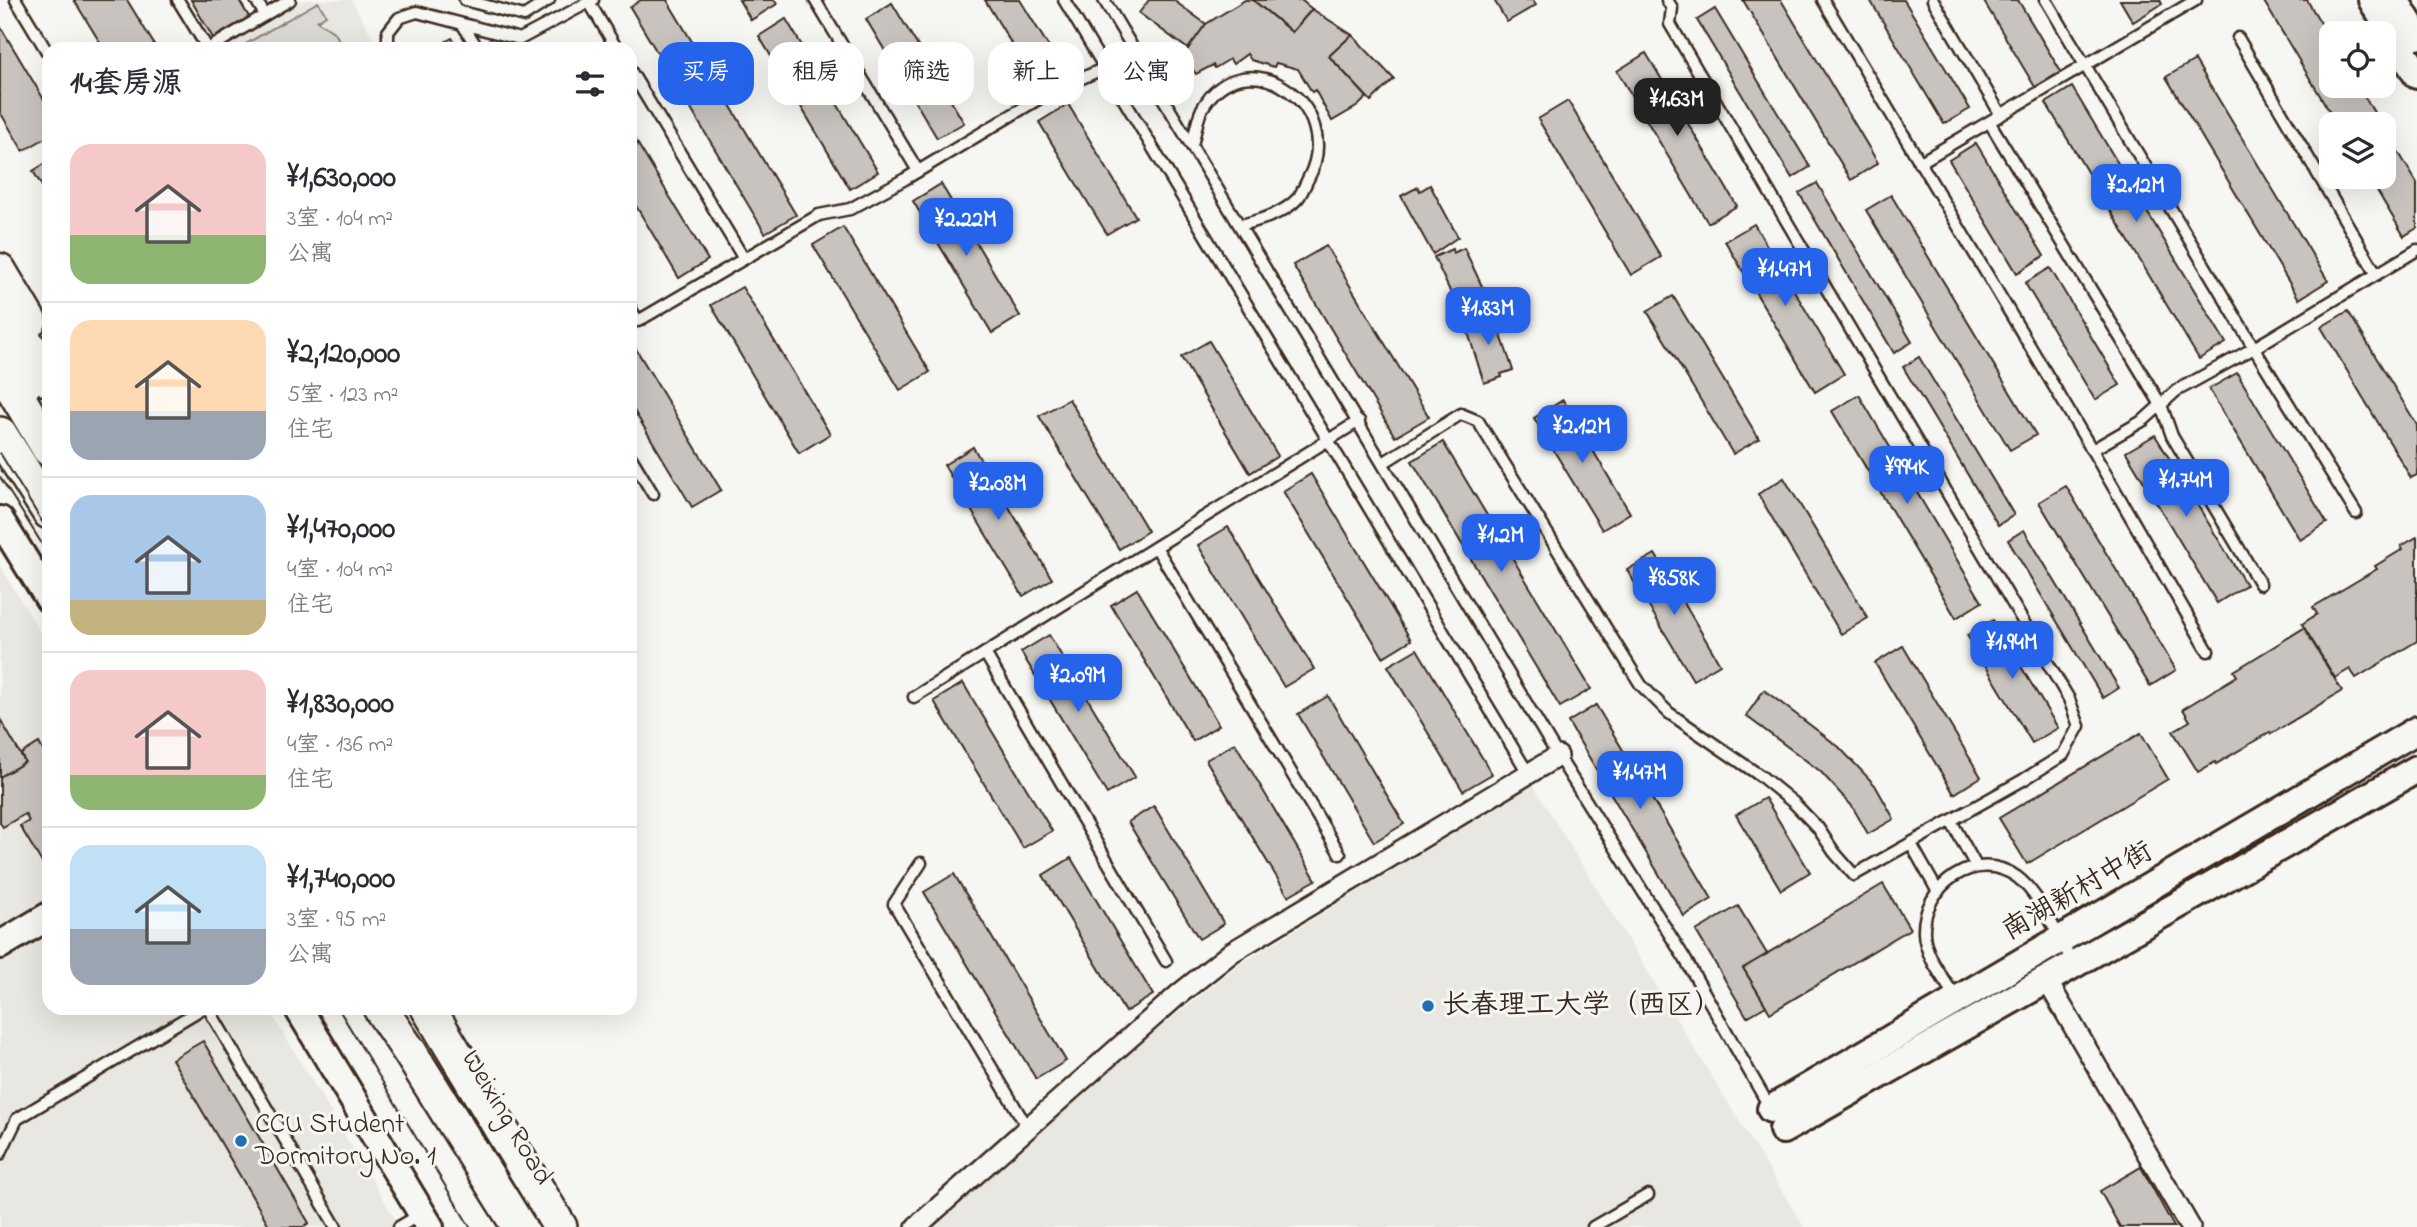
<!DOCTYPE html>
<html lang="zh">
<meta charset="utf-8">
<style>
:root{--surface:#fff;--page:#f2f2f3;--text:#2b2b33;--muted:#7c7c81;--line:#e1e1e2;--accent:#2563eb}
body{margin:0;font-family:"Indie Flower","LXGW WenKai TC",sans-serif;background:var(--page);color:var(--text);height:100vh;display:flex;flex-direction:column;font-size:26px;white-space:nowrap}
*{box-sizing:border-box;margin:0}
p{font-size:23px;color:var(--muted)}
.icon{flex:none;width:38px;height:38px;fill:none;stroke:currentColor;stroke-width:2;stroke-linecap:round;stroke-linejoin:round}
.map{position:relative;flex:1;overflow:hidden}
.side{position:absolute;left:42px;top:42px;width:595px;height:973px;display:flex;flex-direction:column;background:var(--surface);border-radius:21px;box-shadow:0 7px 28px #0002}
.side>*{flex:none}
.top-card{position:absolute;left:658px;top:42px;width:665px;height:63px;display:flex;gap:14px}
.controls{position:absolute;left:2319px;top:21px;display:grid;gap:14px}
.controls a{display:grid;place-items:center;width:77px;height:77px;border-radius:14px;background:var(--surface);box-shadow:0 7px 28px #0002;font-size:35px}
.price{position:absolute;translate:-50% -60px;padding:0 16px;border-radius:14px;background:var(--accent);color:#fff;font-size:23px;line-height:46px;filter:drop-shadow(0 2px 4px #0008)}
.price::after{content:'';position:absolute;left:50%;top:42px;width:21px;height:16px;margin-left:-10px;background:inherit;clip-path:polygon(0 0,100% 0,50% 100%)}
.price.selected{background:#222;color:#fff}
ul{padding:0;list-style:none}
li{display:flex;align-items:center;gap:21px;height:175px;padding:0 28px}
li+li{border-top:2px solid var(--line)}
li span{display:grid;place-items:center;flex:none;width:196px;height:140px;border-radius:21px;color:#555}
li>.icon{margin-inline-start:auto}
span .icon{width:84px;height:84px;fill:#fffc;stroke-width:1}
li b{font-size:30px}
h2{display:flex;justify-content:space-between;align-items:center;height:84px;padding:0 28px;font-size:30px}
.chip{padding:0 24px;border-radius:21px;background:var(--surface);box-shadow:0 7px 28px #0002;font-size:24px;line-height:63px}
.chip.selected{background:var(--accent);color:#fff}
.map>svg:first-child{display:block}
.built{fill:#e8e7e2}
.green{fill:#dad9d3;stroke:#8a8278;stroke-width:2}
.building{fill:#c8c3be;stroke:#3b2a1e;stroke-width:2}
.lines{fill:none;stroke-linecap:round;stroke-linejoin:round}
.lane-casing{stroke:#3b2a1e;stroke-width:15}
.street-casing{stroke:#3b2a1e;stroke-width:24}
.secondary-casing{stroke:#3b2a1e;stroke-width:32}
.primary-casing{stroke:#3b2a1e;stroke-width:35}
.highway-casing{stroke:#3b2a1e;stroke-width:38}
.lane{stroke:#f6f6f2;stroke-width:10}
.street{stroke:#f6f6f2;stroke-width:19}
.secondary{stroke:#f6f6f2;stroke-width:26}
.primary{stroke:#f6f6f2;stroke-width:30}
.highway{stroke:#f6f6f2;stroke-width:33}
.tram{stroke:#3b2a1e;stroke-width:2}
.highway-bridge-casing{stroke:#3b2a1e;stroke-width:38;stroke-linecap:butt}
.highway-bridge{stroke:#f6f6f2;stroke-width:33}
.poi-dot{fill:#1f6fb2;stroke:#f6f6f2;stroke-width:2.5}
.labels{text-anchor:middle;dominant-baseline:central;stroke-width:6;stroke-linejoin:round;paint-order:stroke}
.street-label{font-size:28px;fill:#3b2a1e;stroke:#f6f6f2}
.poi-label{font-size:28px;fill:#3b2a1e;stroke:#f6f6f2;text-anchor:start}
</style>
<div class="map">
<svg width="2417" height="1227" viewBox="0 0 2417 1227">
<rect width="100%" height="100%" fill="#f6f6f2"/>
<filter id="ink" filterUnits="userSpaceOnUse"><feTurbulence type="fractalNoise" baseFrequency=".0143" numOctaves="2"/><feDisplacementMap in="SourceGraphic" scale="14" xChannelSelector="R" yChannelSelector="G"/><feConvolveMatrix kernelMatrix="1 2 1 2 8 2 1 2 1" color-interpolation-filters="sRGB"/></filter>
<g filter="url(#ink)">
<g class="built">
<path d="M303,0h48l23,39 -1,10h-152z"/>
<path d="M0,566l49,81v361h219l132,219h-400z"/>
<path d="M1533,785l271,442h-872l203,-179 103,-83z"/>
</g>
<path class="green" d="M318,2l8,13 -9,6 18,12 9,16h-107z"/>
<g class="building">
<path d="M74,0h53l30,49h-53z"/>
<path d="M191,0h48l10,17 -36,21z"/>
<path d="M641,0h26l129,215 -31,18 -135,-226z"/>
<path d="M739,0h35l3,4 -26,16z"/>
<path d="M985,0h35l40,65 -26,16z"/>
<path d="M1149,0h24l33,24 -18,25 -49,-36z"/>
<path d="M1245,0h8l39,32 20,-23 40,26 -23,21 38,41 -9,9 -26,15 -17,-31 -3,2 -14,-23 -22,-6 -2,4 -23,-7 -4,-6 -14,10 -3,-5 -15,9 -2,-3 -17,9 -13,-18 23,-32z"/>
<path d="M1253,0h48l11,9 -20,23z"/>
<path d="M1494,0h38l4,5 -29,17z"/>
<path d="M1743,0h38l97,163 -27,17z"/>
<path d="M1870,0h34l66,109 -26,15z"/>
<path d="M1983,0h35l43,72 -26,15z"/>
<path d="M2120,0h40l2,4 -29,18z"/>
<path d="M2263,0h44l24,40v46h27l23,38h-44z"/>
<path d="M892,3l72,120 -27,15 -71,-119z"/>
<path d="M1715,9l95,158 -18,11 -95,-158z"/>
<path d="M786,19l92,153 -28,17 -91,-153z"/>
<path d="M0,26l49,82v28l-26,15 -23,-39z"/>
<path d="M1352,35l42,44 -23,22 -42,-45z"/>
<path d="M452,38l7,11h-26z"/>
<path d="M1646,53l91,153 -29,17 -91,-152z"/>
<path d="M2195,60l133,221 -29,18 -133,-222z"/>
<path d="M2072,87l154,256 -27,16 -153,-256z"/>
<path d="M1568,101l93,156 -30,18 -93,-156z"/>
<path d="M1068,104l68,113 -29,17 -68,-112z"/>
<path d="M2384,128l33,55v45l-13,8 -35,-59h15z"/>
<path d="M630,131l78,129 -29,18 -49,-82z"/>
<path d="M1976,143l68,113 -27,17 -68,-113z"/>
<path d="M49,161v37l-16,-27z"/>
<path d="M1817,183l95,159 -18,11 -95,-160z"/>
<path d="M941,184l79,132 -28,17 -79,-132z"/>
<path d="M1430,185l28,52 -25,17 -32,-58 17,-9 2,4z"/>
<path d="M1891,195l145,240 -26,15 -144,-240z"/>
<path d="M1754,224l90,150 -29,18 -90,-151z"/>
<path d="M843,227l87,145 -30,18 -87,-145z"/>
<path d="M1326,246l103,171 -34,20 -102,-172z"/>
<path d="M1464,248l25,53 -11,5 1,3 -17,8 -28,-60 18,-8 1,4z"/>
<path d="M2050,268l70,117 -25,15 -70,-117z"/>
<path d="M742,287l88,147 -31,19 -88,-148z"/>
<path d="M1673,296l86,143 -26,15 -86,-143z"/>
<path d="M2348,311l69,114v50l-6,3 -90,-151z"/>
<path d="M1482,314l1,4 11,-3 19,55 -12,4 1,3 -18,6 -20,-63z"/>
<path d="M630,339l91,151 -29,17 -62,-103z"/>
<path d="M1209,341l69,115 -28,17 -69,-116z"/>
<path d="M1919,357l95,158 -16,10 -95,-158z"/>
<path d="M2237,373l90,150 -27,17 -91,-151z"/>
<path d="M1859,395l123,207 -26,16 -124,-207z"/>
<path d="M1069,399l79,132 -29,18 -80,-133z"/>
<path d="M1563,400l67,113 -28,17 -68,-112z"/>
<path d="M2155,435l91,150 -29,18 -91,-151z"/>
<path d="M1443,442l148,247 -31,18 -148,-246z"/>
<path d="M973,447l79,132 -29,17 -79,-131z"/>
<path d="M1311,474l100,166 -28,17 -100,-166z"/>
<path d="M1784,478l84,140 -27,16 -83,-140z"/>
<path d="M2066,486l110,184 -26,16 -111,-184z"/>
<path d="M1228,527l86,142 -30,18 -86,-142z"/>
<path d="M2024,530l95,158 -16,10 -95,-158z"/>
<path d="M2417,537v104l-61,37 -6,-9 -15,9 -33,-54 15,-10 -4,-7 64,-38 -2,-3 28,-17 -2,-3z"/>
<path d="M1655,554l65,110 -27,16 -66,-110z"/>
<path d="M1137,589l82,136 -26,16 -82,-136z"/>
<path d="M1993,620l65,108 -26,15 -65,-108z"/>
<path d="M2304,628l38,63 -71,43 -1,-2 -54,32 -1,-2 -17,10 -25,-41 17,-10 -7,-12 54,-33 -3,-5z"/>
<path d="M1049,635l86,142 -28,17 -86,-142z"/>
<path d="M1903,646l78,131 -27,17 -79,-131z"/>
<path d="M1417,649l75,125 -29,17 -75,-125z"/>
<path d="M963,683l89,148 -29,17 -89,-147z"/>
<path d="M1764,690l75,57 36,38 19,34 -26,15 -16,-28 -32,-35 -74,-55z"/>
<path d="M1328,696l76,128 -30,18 -76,-128z"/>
<path d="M1596,705l116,194 -28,17 -116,-194z"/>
<path d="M0,719l25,43 -25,15z"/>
<path d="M2141,733l27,46 -141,85 -28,-46z"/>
<path d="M39,743l10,18v102l-5,3 -24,-40 9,-5 -4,-7 -22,13 -3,-4v-46l25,-15 -4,-8z"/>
<path d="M1235,743l81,137 -28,16 -82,-136z"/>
<path d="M1765,798l45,74 -29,18 -45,-75z"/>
<path d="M1154,806l70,118 -25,15 -71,-117z"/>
<path d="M1071,858l82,137 -28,17 -82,-137z"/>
<path d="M954,874l112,187 -30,18 -112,-187z"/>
<path d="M1883,884l27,45 -140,84 -27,-45z"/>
<path d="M1738,906l29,48 -24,14 23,38 -19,11 -51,-86z"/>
<path d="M203,1041l106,182 -6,4h-33l-98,-168z"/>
<path d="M2141,1167l33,60h-54l-20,-36z"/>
</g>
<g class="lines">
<g class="lane-casing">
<g id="lane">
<path d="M16,0l33,55"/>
<path d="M178,0l30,49"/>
<path d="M256,0l9,15"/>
<path d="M465,0l59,16 25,-16"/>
<path d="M815,0l103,171"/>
<path d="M1064,0l464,773"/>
<path d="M1104,0l454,756 127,203 84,147"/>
<path d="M1823,0l269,450 116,201"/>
<path d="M1933,0l68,115"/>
<path d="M2046,0l208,348 102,165"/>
<path d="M589,2l28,47"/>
<path d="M463,25l15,24"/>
<path d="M2238,38l138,235"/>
<path d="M208,49l82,-49"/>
<path d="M388,49v-17l11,-14 18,-6 103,27 73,-39"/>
<path d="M630,70l114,189"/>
<path d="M1990,123l171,282 11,31 88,148"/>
<path d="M1192,145c3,-11 5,-26 10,-36 42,-75 146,-3 106,70 -3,6 -6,14 -10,19 -14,16 -38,22 -57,27"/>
<path d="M1919,163l277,-163"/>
<path d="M630,308l8,13 181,-106 31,-6 55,-30 145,-87 87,-38"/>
<path d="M2092,450l52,-30 32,-29 78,-43 163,-98"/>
<path d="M630,456l23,38"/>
<path d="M1383,463l78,-49 17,7 163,264 28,28 93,64 32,26 24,25 16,24 20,23 169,-95 40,-25 16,-29 -10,-27 -399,-675 2,-16 -5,-8"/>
<path d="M1156,547l184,307"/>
<path d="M985,653l181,308"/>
<path d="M914,697l445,-276"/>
<path d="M1951,821l25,45"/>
<path d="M1911,844l27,48"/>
<path d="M921,863l-27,41 133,223"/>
<path d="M1957,1000c-12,-20 -32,-43 -33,-67 -2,-47 52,-86 93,-56 23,17 42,61 56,86"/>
<path d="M208,1008l128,219"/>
<path d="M0,1154l17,-35 186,-111"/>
<path d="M399,1227l22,-13"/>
<path d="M1593,1227l55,-32"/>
</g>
</g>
<g class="street-casing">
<g id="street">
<path d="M2046,979l144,248"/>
<path d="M916,1227l262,-232 54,-43 326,-196"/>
</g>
</g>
<g class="secondary-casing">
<g id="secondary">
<path d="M2372,0l45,75"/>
<path d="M2395,0l22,36"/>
<path d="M0,520l49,79"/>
<path d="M0,945l49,-29"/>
<path d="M298,1008l132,219"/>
<path d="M1771,1109l646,-379"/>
<path d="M1783,1130l634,-361"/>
</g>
</g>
<g class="primary-casing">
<g id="primary">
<path d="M0,269l31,52"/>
<path d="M0,344l25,42"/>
</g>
</g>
<g class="highway-casing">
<g id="highway">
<path d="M0,299l49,81"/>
<path d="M0,367l49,82"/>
<path d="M0,434l49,78"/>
<path d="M380,1008l31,46"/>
<path d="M428,1008l132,219"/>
</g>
</g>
<use href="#lane" class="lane"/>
<use href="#street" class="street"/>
<use href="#secondary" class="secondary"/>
<use href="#primary" class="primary"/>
<use href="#highway" class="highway"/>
<g class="tram">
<path d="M0,453l49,80"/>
<path d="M0,477l49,78"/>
<path d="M338,1008l132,219"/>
</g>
<g class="highway-bridge-casing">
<path id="highway-bridge" d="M411,1054l108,173"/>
</g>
<use href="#highway-bridge" class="highway-bridge"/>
</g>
</g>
<g class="poi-dot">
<circle cx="1428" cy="1006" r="7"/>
<circle cx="241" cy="1141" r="7"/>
</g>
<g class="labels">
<g class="street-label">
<text transform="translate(2078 892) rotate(-30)">南湖新村中街</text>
<text transform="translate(506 1118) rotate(59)">Weixing Road</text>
</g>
<g class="poi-label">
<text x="1442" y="1006">长春理工大学（西区）</text>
<text x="255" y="1125">CCU Student<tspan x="255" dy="32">Dormitory No. 1</tspan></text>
</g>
</g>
</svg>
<div class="controls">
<a><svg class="icon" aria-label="locate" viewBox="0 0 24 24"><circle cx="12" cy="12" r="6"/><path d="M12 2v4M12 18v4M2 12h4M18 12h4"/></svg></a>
<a><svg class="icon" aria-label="layers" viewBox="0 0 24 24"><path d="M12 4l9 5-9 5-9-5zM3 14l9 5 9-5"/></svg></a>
</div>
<b class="price selected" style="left:1677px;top:138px">¥1.63M</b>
<b class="price" style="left:2136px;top:224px">¥2.12M</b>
<b class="price" style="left:966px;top:258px">¥2.22M</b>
<b class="price" style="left:1785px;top:308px">¥1.47M</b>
<b class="price" style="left:1488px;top:347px">¥1.83M</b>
<b class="price" style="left:1582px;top:465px">¥2.12M</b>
<b class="price" style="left:1907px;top:506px">¥994K</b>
<b class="price" style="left:2186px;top:519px">¥1.74M</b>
<b class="price" style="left:998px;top:522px">¥2.08M</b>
<b class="price" style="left:1501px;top:574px">¥1.2M</b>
<b class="price" style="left:1674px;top:617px">¥858K</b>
<b class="price" style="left:2012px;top:681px">¥1.94M</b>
<b class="price" style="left:1078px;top:714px">¥2.09M</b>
<b class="price" style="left:1640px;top:811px">¥1.47M</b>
<div class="top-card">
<a class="chip selected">买房</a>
<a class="chip">租房</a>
<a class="chip">筛选</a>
<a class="chip">新上</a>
<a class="chip">公寓</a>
</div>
<section class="side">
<h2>14套房源<svg class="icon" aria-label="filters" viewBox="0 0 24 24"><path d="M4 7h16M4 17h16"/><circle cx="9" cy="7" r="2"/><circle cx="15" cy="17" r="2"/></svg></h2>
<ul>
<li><span style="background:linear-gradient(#f6c9c9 65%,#8fb573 0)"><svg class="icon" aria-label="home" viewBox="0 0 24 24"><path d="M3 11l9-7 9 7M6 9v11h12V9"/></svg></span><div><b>¥1,630,000</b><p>3室 · 104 m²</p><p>公寓</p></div></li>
<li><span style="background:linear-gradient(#ffd9b3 65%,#9aa5b1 0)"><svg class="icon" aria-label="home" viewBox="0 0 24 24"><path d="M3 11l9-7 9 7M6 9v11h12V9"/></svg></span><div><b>¥2,120,000</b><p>5室 · 123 m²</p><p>住宅</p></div></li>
<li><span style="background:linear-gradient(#a9c7e8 75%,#c2b280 0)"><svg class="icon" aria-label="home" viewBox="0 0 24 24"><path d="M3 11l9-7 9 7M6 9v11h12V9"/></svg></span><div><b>¥1,470,000</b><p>4室 · 104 m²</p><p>住宅</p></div></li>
<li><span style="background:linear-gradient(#f6c9c9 75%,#8fb573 0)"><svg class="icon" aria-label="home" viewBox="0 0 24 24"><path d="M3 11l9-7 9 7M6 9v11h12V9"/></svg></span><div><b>¥1,830,000</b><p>4室 · 136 m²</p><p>住宅</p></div></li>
<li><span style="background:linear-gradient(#bfe0f5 60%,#9aa5b1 0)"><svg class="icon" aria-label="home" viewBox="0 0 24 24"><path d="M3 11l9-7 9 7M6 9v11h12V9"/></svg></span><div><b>¥1,740,000</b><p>3室 · 95 m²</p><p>公寓</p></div></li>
</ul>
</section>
</div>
